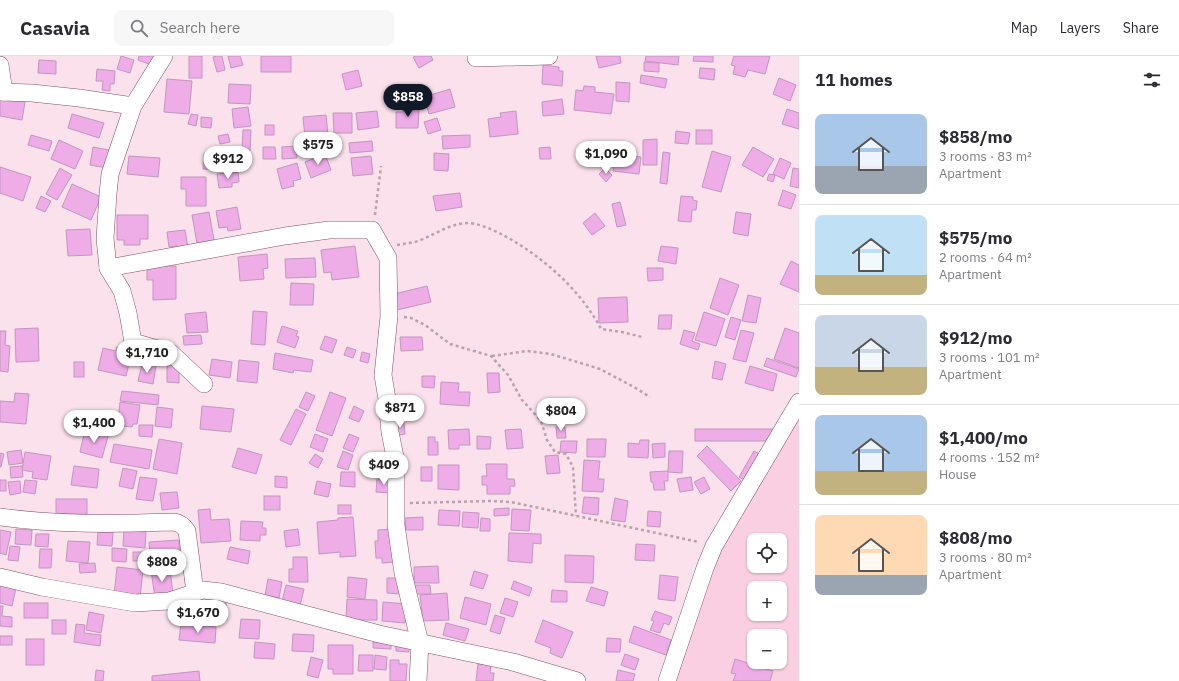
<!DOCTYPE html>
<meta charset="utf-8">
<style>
:root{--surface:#fff;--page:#f7f7f7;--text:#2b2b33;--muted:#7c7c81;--line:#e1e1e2;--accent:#111827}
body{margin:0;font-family:"IBM Plex Sans",sans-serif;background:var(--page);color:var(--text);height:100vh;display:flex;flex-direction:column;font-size:15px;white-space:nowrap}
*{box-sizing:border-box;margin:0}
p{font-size:13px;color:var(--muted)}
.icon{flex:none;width:22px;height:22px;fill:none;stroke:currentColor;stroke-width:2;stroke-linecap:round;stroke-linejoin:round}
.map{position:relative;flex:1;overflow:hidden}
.details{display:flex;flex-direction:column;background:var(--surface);width:380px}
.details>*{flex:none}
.controls{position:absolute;left:747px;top:477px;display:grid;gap:8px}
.controls a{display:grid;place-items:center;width:40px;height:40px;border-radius:8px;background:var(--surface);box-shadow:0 1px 3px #0004;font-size:20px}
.price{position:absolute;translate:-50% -34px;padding:0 9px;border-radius:14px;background:#fff;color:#222;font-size:13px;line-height:26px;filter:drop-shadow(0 1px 2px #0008)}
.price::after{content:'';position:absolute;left:50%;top:24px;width:12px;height:9px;margin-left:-6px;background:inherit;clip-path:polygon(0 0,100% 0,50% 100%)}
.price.current{background:var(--accent);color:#fff}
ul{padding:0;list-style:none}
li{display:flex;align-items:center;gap:12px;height:100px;padding:0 16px}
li+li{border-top:1px solid var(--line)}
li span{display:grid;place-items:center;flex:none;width:112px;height:80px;border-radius:8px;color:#555}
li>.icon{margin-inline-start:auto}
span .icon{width:48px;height:48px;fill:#fffc;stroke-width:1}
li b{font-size:17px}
h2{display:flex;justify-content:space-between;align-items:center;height:48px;padding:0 16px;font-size:17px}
header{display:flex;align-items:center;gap:24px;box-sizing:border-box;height:56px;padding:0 20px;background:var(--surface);border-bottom:1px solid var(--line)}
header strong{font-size:19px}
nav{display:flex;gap:22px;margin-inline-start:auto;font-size:14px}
.search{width:280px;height:36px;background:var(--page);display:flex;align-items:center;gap:10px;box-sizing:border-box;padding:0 14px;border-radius:8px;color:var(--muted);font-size:15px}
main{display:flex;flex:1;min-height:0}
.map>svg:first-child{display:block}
.built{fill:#facfe2;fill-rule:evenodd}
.building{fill:#efade8;stroke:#c495be}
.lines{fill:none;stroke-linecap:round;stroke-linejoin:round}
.minor-casing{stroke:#844f68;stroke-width:18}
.path{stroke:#baa2ac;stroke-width:2.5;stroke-dasharray:3 3;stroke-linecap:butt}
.minor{stroke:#fff;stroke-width:17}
</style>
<header>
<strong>Casavia</strong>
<div class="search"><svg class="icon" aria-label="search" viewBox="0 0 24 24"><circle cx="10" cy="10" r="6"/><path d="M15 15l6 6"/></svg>Search here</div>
<nav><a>Map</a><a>Layers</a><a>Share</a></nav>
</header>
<main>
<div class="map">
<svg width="799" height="625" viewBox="0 0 799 625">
<rect width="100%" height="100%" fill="#fae1eb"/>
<path class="built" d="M799,356v269h-136l58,-140zM754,484h26v26h-26zM754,532h26v26h-26zM754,580h26v26h-26z"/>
<g class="building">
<path d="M121,0l13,4 -4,13 -13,-4z"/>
<path d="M139,0h18l-3,10 -16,-6z"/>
<rect x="189" y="0" width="13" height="22"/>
<path d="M217,0h5l3,14 -8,2 -4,-15z"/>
<path d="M228,0h12l3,9 -12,3z"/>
<rect x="261" y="0" width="30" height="16"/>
<path d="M416,0h15l2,4 -14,8 -6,-11z"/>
<path d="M596,0h24l1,7 -22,5z"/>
<path d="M646,0h33l-1,9 -33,-4z"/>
<path d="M694,0h19v6l-20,-1z"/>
<path d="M734,0h36l-5,18 -17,-4 -3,7 -12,-3 2,-8 -4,-1z"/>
<path d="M39,4l17,1v13l-18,-1z"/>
<path d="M644,6l15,1v9l-15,-1z"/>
<path d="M543,9l16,2v4h4l-1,15 -20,-2z"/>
<path d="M700,12l15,1 -1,11 -15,-2z"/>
<path d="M97,13l18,2 -1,13h-4v7l-8,-1 1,-9h-7z"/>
<path d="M358,14l4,16 -16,4 -4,-16z"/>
<path d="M641,19l26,4 -2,9 -25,-5z"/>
<path d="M779,22l17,7 -6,16 -17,-7z"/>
<path d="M167,23l25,2 -3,33 -25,-2z"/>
<path d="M616,26l14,1 -1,19 -13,-1z"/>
<path d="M229,28l22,1 -1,19 -22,-1z"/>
<path d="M584,30l11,1v5l19,2 -3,20 -37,-4 2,-20 7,1z"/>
<path d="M406,33l6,13 -9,4 -5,-14z"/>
<path d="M450,33l5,18 -26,7 -5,-17z"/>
<path d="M0,41l25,5 -3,18 -22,-4z"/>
<path d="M562,43l2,15 -21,2 -1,-14z"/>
<path d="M248,51l3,19 -17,2 -2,-19z"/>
<path d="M403,52h16l-1,20h-22v-16h7z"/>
<path d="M787,53l12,4v16l-17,-5z"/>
<path d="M377,55l2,16 -21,3 -2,-17z"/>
<path d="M516,55l2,23 -28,3 -2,-18 13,-2 -1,-4z"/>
<path d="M333,57h19v20h-18z"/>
<path d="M72,58l32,9 -5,15 -31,-10z"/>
<path d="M191,58l7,1 -2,11 -8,-2z"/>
<path d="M326,59l2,20 -23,2 -2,-20z"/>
<path d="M201,61l11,1 -1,10 -10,-1z"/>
<path d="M437,62l4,12 -13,4 -4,-12z"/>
<rect x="265" y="69" width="9" height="10"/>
<path d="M243,74h8l-1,21 -8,-1z"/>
<rect x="696" y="74" width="16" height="14"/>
<path d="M676,75l14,2 -2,11 -13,-1z"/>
<path d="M228,78l2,8 -10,2 -2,-8z"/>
<path d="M31,79l21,6 -3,10 -21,-6z"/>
<path d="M470,79v12l-27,2 -1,-13z"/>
<path d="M657,83v26h-14v-25z"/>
<path d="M59,84l24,11 -8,18 -24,-10z"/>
<path d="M372,85l1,10 -23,2 -1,-10z"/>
<path d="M296,90l1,12 -15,1v-12z"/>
<path d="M93,91l16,3 -2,18 -17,-3z"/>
<path d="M263,91h12l1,12h-13z"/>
<path d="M550,91l1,12h-11l-1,-11z"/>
<path d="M753,91l21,12 -11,18 -21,-12z"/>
<path d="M615,94l12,1v4l14,2 -2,17 -26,-3z"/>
<path d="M712,95l19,6 -10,35 -19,-5z"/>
<path d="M663,96l7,1 -3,31 -7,-1z"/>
<path d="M434,97l15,1 -1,17 -14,-1z"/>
<path d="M204,98l17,1 -1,15 -17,-1z"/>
<path d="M325,98l6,16 -20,8 -6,-16z"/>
<path d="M129,100l31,2 -2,19 -31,-3z"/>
<path d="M371,100l2,18 -20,2 -2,-18z"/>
<path d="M780,102l11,5 -7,16 -11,-5z"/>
<path d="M297,107l4,16 -8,2 1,5 -12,3 -5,-20z"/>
<path d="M0,111l31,10 -8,24 -23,-8z"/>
<path d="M60,112l12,7 -15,25 -11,-6z"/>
<path d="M605,112l7,7 -6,7 -7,-8z"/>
<path d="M793,112l6,1v19l-9,-2z"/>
<path d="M238,116l1,10 -7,1v4l-13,1 -2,-14z"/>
<path d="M769,118l6,1 -2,7 -6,-2z"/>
<path d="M181,121h25v29h-20v-17h-5z"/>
<path d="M72,128l29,13 -10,23 -29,-13z"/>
<path d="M783,134l13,5 -5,14 -13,-4z"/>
<path d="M460,137l2,14 -26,4 -3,-15z"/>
<path d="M41,140l10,5 -6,11 -9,-4z"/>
<path d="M681,140l12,1v3l4,1 -1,9h-4l-1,12 -13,-1z"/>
<path d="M620,146l6,23 -9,2 -5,-23z"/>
<path d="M237,151l4,22 -13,2 -1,-4 -8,1 -3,-17z"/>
<path d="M209,156l5,28 -17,3 -5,-28z"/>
<path d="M736,156l15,2 -3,22 -15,-3z"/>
<path d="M595,157l10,13 -13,9 -9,-12z"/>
<path d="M117,159h31v24h-8v6h-16v-5h-7z"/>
<path d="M90,173l2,26 -24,1 -2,-26z"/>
<path d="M185,174l3,18 -11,1v-3l-8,1 -2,-15z"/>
<path d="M355,190l4,31 -27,3 -1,-8 -7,1 -3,-23z"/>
<path d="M661,190l17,2 -2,16 -18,-3z"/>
<path d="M267,198l1,14 -5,1 1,10 -24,2 -2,-24z"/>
<path d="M315,202l1,19 -30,1 -1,-19z"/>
<path d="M791,205l8,4v27l-19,-8z"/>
<path d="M147,210h29v33l-23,1v-20h-6z"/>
<path d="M647,212h16v12l-15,1z"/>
<path d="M720,222l19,7 -11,30 -18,-7z"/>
<path d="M291,227l23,1 -1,21h-23z"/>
<path d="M427,230l4,16 -34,8 -3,-16z"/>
<path d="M748,239l13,3 -5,25 -14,-2z"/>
<path d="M627,241l1,25 -29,1 -1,-25z"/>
<path d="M253,255l14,1 -2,33 -14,-1z"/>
<path d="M206,256l2,20 -21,1 -2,-19z"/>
<path d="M704,256l21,7 -9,27 -21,-6z"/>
<path d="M659,259h13l-1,14h-13z"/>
<path d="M731,261l10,3 -6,20 -10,-3z"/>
<path d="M282,270l16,5 -2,5 3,1 -4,11 -18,-6z"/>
<path d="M38,272l1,33 -23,1 -1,-33z"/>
<path d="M785,272l14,5v35l-25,-9z"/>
<path d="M684,274l11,3 -3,8 8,3 -2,6 -18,-6z"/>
<path d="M741,274l13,3 -8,29 -13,-3z"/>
<path d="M0,275h6l-1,14 5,1 -2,26 -8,-1z"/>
<path d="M201,279l1,9 -18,1 -1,-9z"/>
<path d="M325,280l12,4 -5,13 -12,-4z"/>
<path d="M400,281h22l1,13 -22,1z"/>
<path d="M117,291l15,4 -6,25 -28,-6 5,-22 13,3z"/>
<path d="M347,291l9,3 -3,8 -9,-3z"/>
<path d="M362,296l8,2 -2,9 -8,-2z"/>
<path d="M275,297l38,7 -2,12 -17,-2 -1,3 -20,-4z"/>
<path d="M767,302l32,11 -3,8 -32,-11z"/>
<path d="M212,303l20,3 -2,16 -21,-3z"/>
<path d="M239,304l20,2 -2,21 -20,-2z"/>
<path d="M715,305l11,3 -4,16 -10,-2z"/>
<rect x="74" y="306" width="10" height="15"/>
<path d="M142,308l14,2 -3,18 -15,-3z"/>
<path d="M167,308l12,1v18l-12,-1z"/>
<path d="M750,310l27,8 -4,17 -28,-8z"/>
<path d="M487,317h12l1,19 -12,1z"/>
<path d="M422,320h13l-1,12 -12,-1z"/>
<path d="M441,326l18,1 -1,9h12l-1,14 -29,-2z"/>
<path d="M122,335l37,4 -1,10 -38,-4z"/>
<path d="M306,336l9,4 -7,15 -9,-4z"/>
<path d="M330,336l16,6 -14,38 -16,-6z"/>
<path d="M15,337l14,1 -3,30 -26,-2v-21l14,1z"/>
<path d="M120,346l20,3 -3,19h-4l-1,3 -9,-1 1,-4h-6z"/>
<path d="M202,350l32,3 -3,23 -31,-3z"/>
<path d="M354,350l10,5 -5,11 -10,-4z"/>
<path d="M157,351l16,2 -2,19 -16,-2z"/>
<path d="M296,353l10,5 -15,31 -11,-5z"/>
<path d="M97,364l12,3 -2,9 -13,-3z"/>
<path d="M404,366l1,12 -11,2 2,-13z"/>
<path d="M139,369h14l-1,12 -13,-1z"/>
<path d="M556,371h9l1,11h-9z"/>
<path d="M469,373l1,16h-11v4h-10l-1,-19z"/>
<path d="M521,373l2,19 -16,1 -2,-19z"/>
<rect x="695" y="373" width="79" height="12"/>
<path d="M85,374l23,6 -6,22 -22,-6z"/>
<path d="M315,378l13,5 -5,13 -13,-5z"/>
<path d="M349,378l10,4 -6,14 -10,-4z"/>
<path d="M477,380l14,1 -1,12h-13z"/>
<path d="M428,381h7v5h3v13h-10z"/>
<path d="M159,383l23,4 -5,31 -24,-5z"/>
<path d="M587,383h19l-1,18h-18z"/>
<path d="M640,384h9l-1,18 -20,-1v-14l11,1z"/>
<path d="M561,385h16l-1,12 -16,-1z"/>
<path d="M665,387v14l-12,1 -1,-14z"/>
<path d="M114,388l38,6 -3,19 -39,-7z"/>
<path d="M707,390l34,35 -10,10 -34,-35z"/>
<path d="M238,392l24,7 -6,19 -24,-7z"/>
<path d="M21,394l2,13 -14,2 -2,-13z"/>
<path d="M343,395l10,4 -5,15 -11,-3z"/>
<path d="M669,395h14l-1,22 -14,-1z"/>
<path d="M754,395l9,5 -15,26 -9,-5z"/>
<path d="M25,396l26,4 -4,24 -15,-2 1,-6 -11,-2z"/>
<path d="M0,397l4,1 -3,13h-1z"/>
<path d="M376,397l15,1v16l-15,-1z"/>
<path d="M315,398l8,5 -5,9 -9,-5z"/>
<path d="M558,399l2,18 -13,1 -2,-18z"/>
<path d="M584,404l16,1 -2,18h6l-1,13 -21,-1z"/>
<path d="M486,408h21v15h7l1,7h-5v8h-23v-9h-5v-9h5z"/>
<path d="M438,409h21v25l-21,-1z"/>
<path d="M22,410l1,11 -12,1 -1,-11z"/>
<path d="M74,410l25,3 -2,19 -26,-3z"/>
<rect x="421" y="411" width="11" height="14"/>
<path d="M123,412l14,3 -4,18 -14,-3z"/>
<path d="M668,415v10h-4l1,9h-11l-1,-8h-2l-1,-10z"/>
<path d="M341,416h14v15l-15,-1z"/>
<path d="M275,420l12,1v11l-12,-1z"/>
<path d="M140,421l17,2 -4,22 -17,-2z"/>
<path d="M691,421l2,13 -13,2 -3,-13z"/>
<path d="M704,421l6,12 -9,5 -7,-12z"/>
<path d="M377,423l14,1 -1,13 -14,-1z"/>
<rect x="0" y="424" width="6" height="11"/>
<path d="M25,424l12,1 -2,13 -12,-2z"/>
<path d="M20,425l1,12 -11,2 -2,-13z"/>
<path d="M317,425l14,3 -3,13 -14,-3z"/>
<path d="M177,436l2,16 -17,2 -2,-17z"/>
<rect x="264" y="440" width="16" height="14"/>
<path d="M584,441l15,1 -1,17 -16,-2z"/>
<path d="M615,442l13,3 -3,21 -14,-2z"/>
<rect x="56" y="443" width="31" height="15"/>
<rect x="338" y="449" width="13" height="9"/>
<path d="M509,452v7l-15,1v-7z"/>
<path d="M210,453l1,11 18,-1 2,22 -30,2 -3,-33z"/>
<path d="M512,453l19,1 -2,21 -18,-1z"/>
<path d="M439,454l21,1 -1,15 -21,-1z"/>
<path d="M648,455l13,1 -1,15 -13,-1z"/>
<path d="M463,456l16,1 -1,15 -16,-1z"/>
<path d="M353,461l3,39 -16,1v-5l-21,2 -2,-32 21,-2v-2z"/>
<path d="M423,461v13h-17l-1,-12z"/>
<path d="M481,462l9,1v12h-10z"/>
<path d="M241,465l22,1 -1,6h4v7h-6v6l-20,-1z"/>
<path d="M16,473l16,1 -1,15 -16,-1z"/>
<path d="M298,473l2,16 -14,2 -2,-16z"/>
<path d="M394,473l2,33 -14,1v-5h-6l-1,-17h3v-11z"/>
<path d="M0,474l11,2 -5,23 -6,-2z"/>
<path d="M124,474l22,2 -1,16 -22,-2z"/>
<path d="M98,476h15l-1,14 -15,-1z"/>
<path d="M509,477l32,1v10l-8,-1 -1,20 -24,-2z"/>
<path d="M36,478h13l-1,13 -13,-1z"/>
<path d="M179,484l1,23 -29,2 -2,-23z"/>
<path d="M68,485l22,1 -2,21 -22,-2z"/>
<path d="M636,488l19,1 -1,16 -19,-1z"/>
<path d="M10,490l10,1 -2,14 -10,-1z"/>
<path d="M230,491l20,4 -2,13 -21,-5z"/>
<path d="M112,492l15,1 -1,13 -14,-1z"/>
<path d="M40,493h12l-1,19h-12z"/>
<rect x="133" y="496" width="11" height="9"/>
<path d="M565,499l29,1 -1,27 -28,-1z"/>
<path d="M293,501h14l1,25h-19v-13h4z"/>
<path d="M95,507l1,9 -16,1 -1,-9z"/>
<path d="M438,510l1,17h-25v-16z"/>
<path d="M117,511l26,3 -3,28 -26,-3z"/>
<path d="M170,512l3,27 -18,3 -4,-28z"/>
<path d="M474,515l14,4 -5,14 -13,-4z"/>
<path d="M660,519l18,2 -3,24 -17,-2z"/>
<path d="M348,521l19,2 -2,20 -18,-2z"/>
<path d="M387,522h13v16l-13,-1z"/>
<path d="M268,523l14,3 -3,16 -14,-3z"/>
<path d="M514,525l18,7 -3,8 -18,-7z"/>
<path d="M0,528l16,4 -4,18 -12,-3z"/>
<path d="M286,529l18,4 -4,17 -18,-4z"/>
<path d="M413,529h17l1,9h-17z"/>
<path d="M591,531l17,5 -4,14 -18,-5z"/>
<path d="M552,534l15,1v11h-16z"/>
<path d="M447,537l2,27 -26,1 -3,-26z"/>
<path d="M465,541l26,7 -5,21 -26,-7z"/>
<path d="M505,542l13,4 -5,15 -13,-4z"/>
<path d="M347,543l30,1v20h-31z"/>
<path d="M226,544l1,20h-24l-1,-19z"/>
<path d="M383,546l24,2 -2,19 -23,-2z"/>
<rect x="24" y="547" width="24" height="15"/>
<path d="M0,550h3l-1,10 10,1v10l-12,-1z"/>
<path d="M655,555l17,6 -3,8 -5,-2 -4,10 -10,-3 4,-9 -3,-1z"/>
<path d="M89,556l15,3 -3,18 -15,-3z"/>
<path d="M495,559l10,3 -5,16 -10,-3z"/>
<path d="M241,563l19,1 -1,19 -20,-1z"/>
<rect x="52" y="564" width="14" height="14"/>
<path d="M543,564l30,12 -11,26 -12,-5 1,-5 -16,-6z"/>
<path d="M446,567l23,6 -4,12 -22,-6z"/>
<path d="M76,568l9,1 -1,8 17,2 -1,11 -26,-4z"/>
<path d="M181,568l35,3 -1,16 -36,-3z"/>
<path d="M634,570l37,14 -5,15 -37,-13z"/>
<path d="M293,578l21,1 -1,17 -21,-1z"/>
<rect x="0" y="580" width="12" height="9"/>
<path d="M607,582l14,1 -1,13h-14z"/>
<rect x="26" y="583" width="18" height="26"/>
<path d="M255,586l20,2 -1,15 -20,-1z"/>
<path d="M373,586l18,1v6l-18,-1z"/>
<path d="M396,588h13v8l-13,-1z"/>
<path d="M328,589h25v29h-20v-5h-5z"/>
<path d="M625,598l14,5 -4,11 -14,-5z"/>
<path d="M359,599h14v16h-15z"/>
<path d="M375,599l12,2 -1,13 -12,-1z"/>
<path d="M311,601l12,3 -5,18 -11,-3z"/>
<path d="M735,603l38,12 -3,10h-37l3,-7 -5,-1z"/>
<path d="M390,604h9v4h8l-1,17h-16z"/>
<path d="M478,608l13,1 -1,8h4l-1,8h-17z"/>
<path d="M96,614l8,1 -1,10h-8z"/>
<path d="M618,614l17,4 -2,7h-17z"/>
<path d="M199,615l1,10h-48v-5z"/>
</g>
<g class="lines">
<g class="minor-casing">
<g id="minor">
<path d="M164,0l-31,50 -23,68 -2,20 -3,44 3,30 14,23 6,22 5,29 38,11 33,31"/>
<path d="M476,2l73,-2"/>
<path d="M0,9l4,27"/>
<path d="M0,36l32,1 47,5 54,8"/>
<path d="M108,212l177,-32 44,-6h43l16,28 1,58 -6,59 4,24 3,33 6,30v63l7,48 17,70 -2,38"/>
<path d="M0,461c57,8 116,7 174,5 6,1 9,3 13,9l8,61"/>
<path d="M0,521l42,10 93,16 34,-2 34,-11 18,2 158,42 134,28 64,19"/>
<path d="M667,625l38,-113 9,-22 85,-144"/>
</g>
</g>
<g class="path">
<path d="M375,159l6,-49"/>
<path d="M397,189c6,-1 12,-2 18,-3 19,-6 34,-19 54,-19 11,1 22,6 32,11 39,20 80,56 100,95l21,3 20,5"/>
<path d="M404,261l7,1 14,7 25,19 41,12 17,19 14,25 19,21 6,19 8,12 11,2 7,13 3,49"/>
<path d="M492,300l35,-5 24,3 49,15 34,18 16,10"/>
<path d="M410,447l81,-2 20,1 188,40"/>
</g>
<use href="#minor" class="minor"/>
</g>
</svg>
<div class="controls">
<a><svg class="icon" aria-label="locate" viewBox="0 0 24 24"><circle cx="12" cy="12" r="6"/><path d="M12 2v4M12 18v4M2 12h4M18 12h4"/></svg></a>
<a>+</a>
<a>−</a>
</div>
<b class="price current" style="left:408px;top:62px">$858</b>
<b class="price" style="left:318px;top:110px">$575</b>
<b class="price" style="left:606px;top:119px">$1,090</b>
<b class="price" style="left:228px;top:124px">$912</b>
<b class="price" style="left:147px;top:318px">$1,710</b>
<b class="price" style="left:400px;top:373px">$871</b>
<b class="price" style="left:561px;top:376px">$804</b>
<b class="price" style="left:94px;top:388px">$1,400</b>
<b class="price" style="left:384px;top:430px">$409</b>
<b class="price" style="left:162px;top:527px">$808</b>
<b class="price" style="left:198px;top:578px">$1,670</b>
</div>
<section class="details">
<h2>11 homes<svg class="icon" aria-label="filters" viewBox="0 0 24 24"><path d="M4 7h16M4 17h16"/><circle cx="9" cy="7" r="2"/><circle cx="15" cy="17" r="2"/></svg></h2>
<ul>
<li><span style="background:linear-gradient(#a9c7e8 65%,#9aa5b1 0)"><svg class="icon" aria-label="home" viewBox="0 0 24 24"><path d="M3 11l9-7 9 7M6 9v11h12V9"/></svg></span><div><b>$858/mo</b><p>3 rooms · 83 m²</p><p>Apartment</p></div></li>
<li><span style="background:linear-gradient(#bfe0f5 75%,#c2b280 0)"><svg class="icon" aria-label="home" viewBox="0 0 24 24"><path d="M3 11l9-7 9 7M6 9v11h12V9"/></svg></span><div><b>$575/mo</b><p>2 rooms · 64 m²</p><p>Apartment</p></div></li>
<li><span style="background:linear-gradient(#c9d6e8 65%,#c2b280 0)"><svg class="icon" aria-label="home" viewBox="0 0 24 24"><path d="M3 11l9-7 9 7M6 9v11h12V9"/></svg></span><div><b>$912/mo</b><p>3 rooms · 101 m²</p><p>Apartment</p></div></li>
<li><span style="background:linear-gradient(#a9c7e8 70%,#c2b280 0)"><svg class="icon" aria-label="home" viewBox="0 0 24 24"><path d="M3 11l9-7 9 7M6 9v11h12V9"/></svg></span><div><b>$1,400/mo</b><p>4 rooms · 152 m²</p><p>House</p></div></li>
<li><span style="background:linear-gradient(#ffd9b3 75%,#9aa5b1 0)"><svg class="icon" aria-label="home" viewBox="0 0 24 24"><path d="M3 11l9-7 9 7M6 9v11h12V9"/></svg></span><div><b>$808/mo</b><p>3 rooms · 80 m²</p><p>Apartment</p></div></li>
</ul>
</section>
</main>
